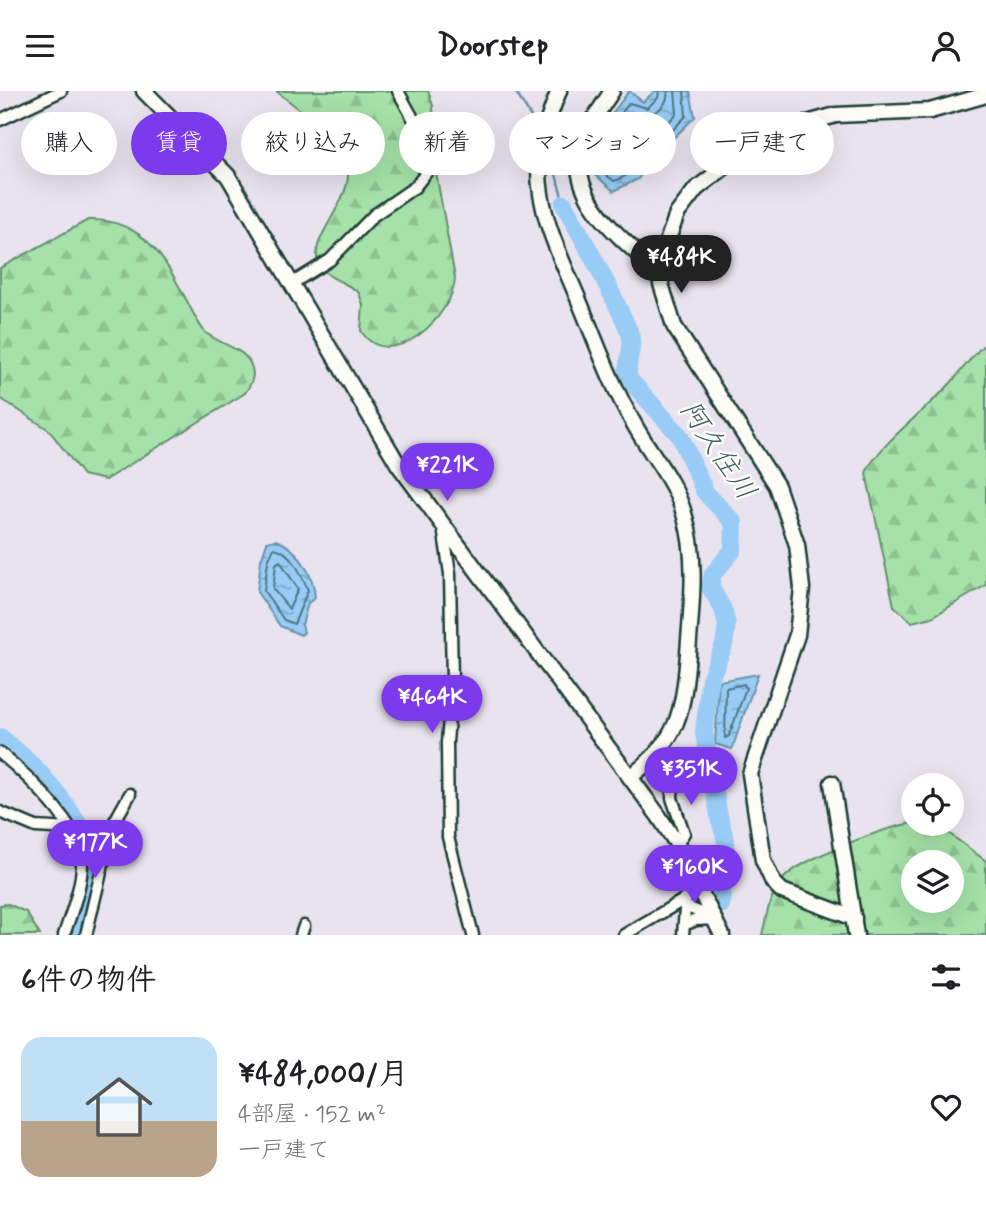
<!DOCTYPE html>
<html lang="ja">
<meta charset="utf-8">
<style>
:root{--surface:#fff;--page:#f2f2f2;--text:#202124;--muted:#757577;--accent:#7c3aed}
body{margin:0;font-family:Mynerve,"Klee One",sans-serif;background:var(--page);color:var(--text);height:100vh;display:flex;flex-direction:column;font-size:26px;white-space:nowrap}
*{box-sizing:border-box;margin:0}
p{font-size:23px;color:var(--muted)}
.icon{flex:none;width:38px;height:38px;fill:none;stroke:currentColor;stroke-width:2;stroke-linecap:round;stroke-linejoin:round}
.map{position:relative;height:844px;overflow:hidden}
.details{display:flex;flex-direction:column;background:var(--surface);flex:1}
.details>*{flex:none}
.hud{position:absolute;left:21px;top:21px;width:945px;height:63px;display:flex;gap:14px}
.fabs{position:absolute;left:901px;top:682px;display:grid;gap:14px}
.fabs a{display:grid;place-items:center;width:63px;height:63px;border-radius:50%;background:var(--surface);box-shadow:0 7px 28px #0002;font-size:35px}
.price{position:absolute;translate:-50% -60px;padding:0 16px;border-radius:24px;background:var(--accent);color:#fff;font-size:23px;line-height:46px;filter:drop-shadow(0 2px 4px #0008)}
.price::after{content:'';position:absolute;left:50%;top:42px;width:21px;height:16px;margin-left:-10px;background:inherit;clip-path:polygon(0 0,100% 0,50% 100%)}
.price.current{background:#222;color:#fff}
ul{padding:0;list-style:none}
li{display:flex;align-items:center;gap:21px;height:175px;padding:0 21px}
li span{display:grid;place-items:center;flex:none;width:196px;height:140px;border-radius:21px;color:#555}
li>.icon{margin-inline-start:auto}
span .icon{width:84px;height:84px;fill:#fffc;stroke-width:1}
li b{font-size:30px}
h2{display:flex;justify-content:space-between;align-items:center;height:84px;padding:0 21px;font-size:30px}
.pill{padding:0 24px;border-radius:32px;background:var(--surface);box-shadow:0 7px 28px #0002;font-size:24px;line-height:63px}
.pill.current{background:var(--accent);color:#fff}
header{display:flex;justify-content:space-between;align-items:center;height:91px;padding:0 21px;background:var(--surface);font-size:32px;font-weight:700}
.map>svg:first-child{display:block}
.forest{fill:url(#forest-firs);stroke:#628f6e;stroke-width:2;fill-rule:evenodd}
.water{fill:url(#water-ripples);stroke:#6893a8;stroke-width:2}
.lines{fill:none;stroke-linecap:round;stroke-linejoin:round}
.shore{stroke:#4f7682;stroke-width:2}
.stream{stroke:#6893a8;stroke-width:2.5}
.river{stroke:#98ccf6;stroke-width:18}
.street-casing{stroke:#1f3d34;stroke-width:15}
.secondary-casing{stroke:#1f3d34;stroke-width:19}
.street{stroke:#fdfcf7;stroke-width:10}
.secondary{stroke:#fdfcf7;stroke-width:14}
.labels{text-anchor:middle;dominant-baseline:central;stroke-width:5;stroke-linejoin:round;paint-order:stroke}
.water-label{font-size:28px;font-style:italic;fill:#3d6164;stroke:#fdfcf7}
</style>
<header><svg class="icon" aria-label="menu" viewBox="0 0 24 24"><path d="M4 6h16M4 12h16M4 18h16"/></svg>Doorstep<svg class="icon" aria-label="person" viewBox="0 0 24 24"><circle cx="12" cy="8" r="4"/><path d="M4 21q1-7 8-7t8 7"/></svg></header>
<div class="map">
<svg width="986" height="844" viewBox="0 0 986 844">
<defs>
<pattern id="forest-firs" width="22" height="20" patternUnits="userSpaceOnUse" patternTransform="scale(1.75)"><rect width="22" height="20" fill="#a5e1a8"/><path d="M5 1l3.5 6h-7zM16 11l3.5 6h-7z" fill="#8ec291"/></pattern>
<pattern id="water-ripples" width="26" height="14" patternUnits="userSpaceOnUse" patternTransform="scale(1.75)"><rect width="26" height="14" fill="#98ccf6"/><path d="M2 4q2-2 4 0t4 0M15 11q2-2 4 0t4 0" fill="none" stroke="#7ba7c8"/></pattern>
</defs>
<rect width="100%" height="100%" fill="#e8e3ee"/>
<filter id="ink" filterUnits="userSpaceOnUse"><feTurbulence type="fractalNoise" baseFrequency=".0143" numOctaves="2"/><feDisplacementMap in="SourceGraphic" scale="14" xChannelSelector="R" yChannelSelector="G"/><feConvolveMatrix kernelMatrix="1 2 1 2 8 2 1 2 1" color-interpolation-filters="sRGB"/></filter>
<g filter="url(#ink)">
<g class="forest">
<path d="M276,0h152l5,15 2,61 20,111c-1,37 -65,98 -94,53l2,-26 -4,-12c-11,-11 -29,-12 -39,-27 -18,-29 45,-70 24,-112 -11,-21 -49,-48 -68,-63z"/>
<path d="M88,129c57,-2 78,41 101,85 5,9 9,20 17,28 12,10 38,16 44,30 6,11 2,20 -5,30l-140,87 -22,-5 -34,-45 -49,-32v-130z"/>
<path d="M986,252v242l-54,32 -20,5 -18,-16 -28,-133c10,-26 62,-65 83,-88 13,-14 22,-29 37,-42z"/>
<path d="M913,732l26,3 47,35v74h-224c5,-20 7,-40 21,-56 17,-20 103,-52 130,-56zM914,772h38v38h-38z"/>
<path d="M8,813l18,8 14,23h-40v-30z"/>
</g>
<g class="water">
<path d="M629,0l14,11 12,-11h35l5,26 -44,43 -13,19 -24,12 -20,-17 -7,-26z"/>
<path d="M275,449c22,6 39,35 40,58l-7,5 -6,22 2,7 -3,3 -21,-9 -23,-34 4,-32 6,-18z"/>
<path d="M758,583l-26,75 -17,-5 4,-63z"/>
</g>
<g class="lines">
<g class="shore">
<path d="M659,0l-1,7 -11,10 -18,-5 -34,45 5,22 14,11c19,-3 56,-49 72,-65l-2,-25"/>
<path d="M668,0c-1,22 -20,25 -37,24l-26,35 3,15 7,6 12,-4 50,-54 -2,-22"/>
<path d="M274,457c18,3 27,26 34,42l-14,34 -10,-4 -20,-29 4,-30z"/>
<path d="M280,470l18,28 -9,20 -16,-20 3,-25z"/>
<path d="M744,593l2,4 -17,48 -4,2 1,-50z"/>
</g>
<g class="stream">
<path d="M515,0l24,39"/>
<path d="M548,54l16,59"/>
</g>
<g class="river">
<path d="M564,113c23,42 46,83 65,127 7,16 -5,32 0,48l51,57 25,56 29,31 -1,27 -20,24 -3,13 13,22 4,16 -3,20 -14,34 -6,54 16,88 6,20 -5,64"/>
<path d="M0,646c40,31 76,73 95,121l-20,77"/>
</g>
<g class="street-casing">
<g id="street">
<path d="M0,29l61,-29"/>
<path d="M291,193l39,-24 44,-45 41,-28 21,-27 -38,-69"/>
<path d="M443,436l7,47 2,108 -5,60 1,95 25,98"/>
<path d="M0,662c27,22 80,72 82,107 1,24 -11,53 -18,75"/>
<path d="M675,665l-3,42 12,35 -7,11"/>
<path d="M0,721l36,15 34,2"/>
<path d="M685,815l28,12"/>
<path d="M684,834l12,-5 18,-1"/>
<path d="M86,844l17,-71 -1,-20 28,-50"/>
<path d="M301,844l3,-9"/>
<path d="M624,844l61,-36"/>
<path d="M683,844l5,-65"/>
</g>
</g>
<g class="secondary-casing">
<g id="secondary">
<path d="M144,0l84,85 170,288 260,351 19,29 45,91"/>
<path d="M559,0c-10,24 -19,50 -20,76 -1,50 25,96 43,141 16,39 31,80 52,116 17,31 42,58 51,93 13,43 6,92 3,137 -5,58 -9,87 -58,123"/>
<path d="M612,0c-10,16 -24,34 -30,51 -18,56 43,99 78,131"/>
<path d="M832,692l24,152"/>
<path d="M854,827l-72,-27 -9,-9 -10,-22 -13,-86 47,-139 5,-47 -5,-43 -20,-59 -103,-160 -13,-42 1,-28 15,-42 19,-25 56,-43 27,-15 57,-16 94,-4 56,-16"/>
</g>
</g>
<use href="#street" class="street"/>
<use href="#secondary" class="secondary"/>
</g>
</g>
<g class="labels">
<g class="water-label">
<text transform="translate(717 360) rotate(56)">阿久住川</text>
</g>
</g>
</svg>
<div class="fabs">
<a><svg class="icon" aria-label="locate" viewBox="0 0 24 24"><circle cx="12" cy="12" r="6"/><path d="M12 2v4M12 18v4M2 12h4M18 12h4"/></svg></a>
<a><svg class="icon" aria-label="layers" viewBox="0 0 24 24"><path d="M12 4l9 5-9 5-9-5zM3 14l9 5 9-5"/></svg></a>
</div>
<b class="price current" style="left:681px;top:204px">¥484K</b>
<b class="price" style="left:447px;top:412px">¥221K</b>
<b class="price" style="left:432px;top:644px">¥464K</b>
<b class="price" style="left:691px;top:716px">¥351K</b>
<b class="price" style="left:95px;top:789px">¥177K</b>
<b class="price" style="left:694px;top:814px">¥160K</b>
<div class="hud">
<a class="pill">購入</a>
<a class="pill current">賃貸</a>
<a class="pill">絞り込み</a>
<a class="pill">新着</a>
<a class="pill">マンション</a>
<a class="pill">一戸建て</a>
</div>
</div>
<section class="details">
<h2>6件の物件<svg class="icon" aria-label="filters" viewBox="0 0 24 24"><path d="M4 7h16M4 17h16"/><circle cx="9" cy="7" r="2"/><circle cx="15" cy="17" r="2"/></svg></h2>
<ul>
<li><span style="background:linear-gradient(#bfe0f5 60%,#b9a48a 0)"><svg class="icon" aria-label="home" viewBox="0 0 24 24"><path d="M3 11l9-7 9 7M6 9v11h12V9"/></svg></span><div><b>¥484,000/月</b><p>4部屋 · 152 m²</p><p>一戸建て</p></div><svg class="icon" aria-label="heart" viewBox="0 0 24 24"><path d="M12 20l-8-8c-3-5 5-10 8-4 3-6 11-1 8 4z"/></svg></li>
</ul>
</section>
